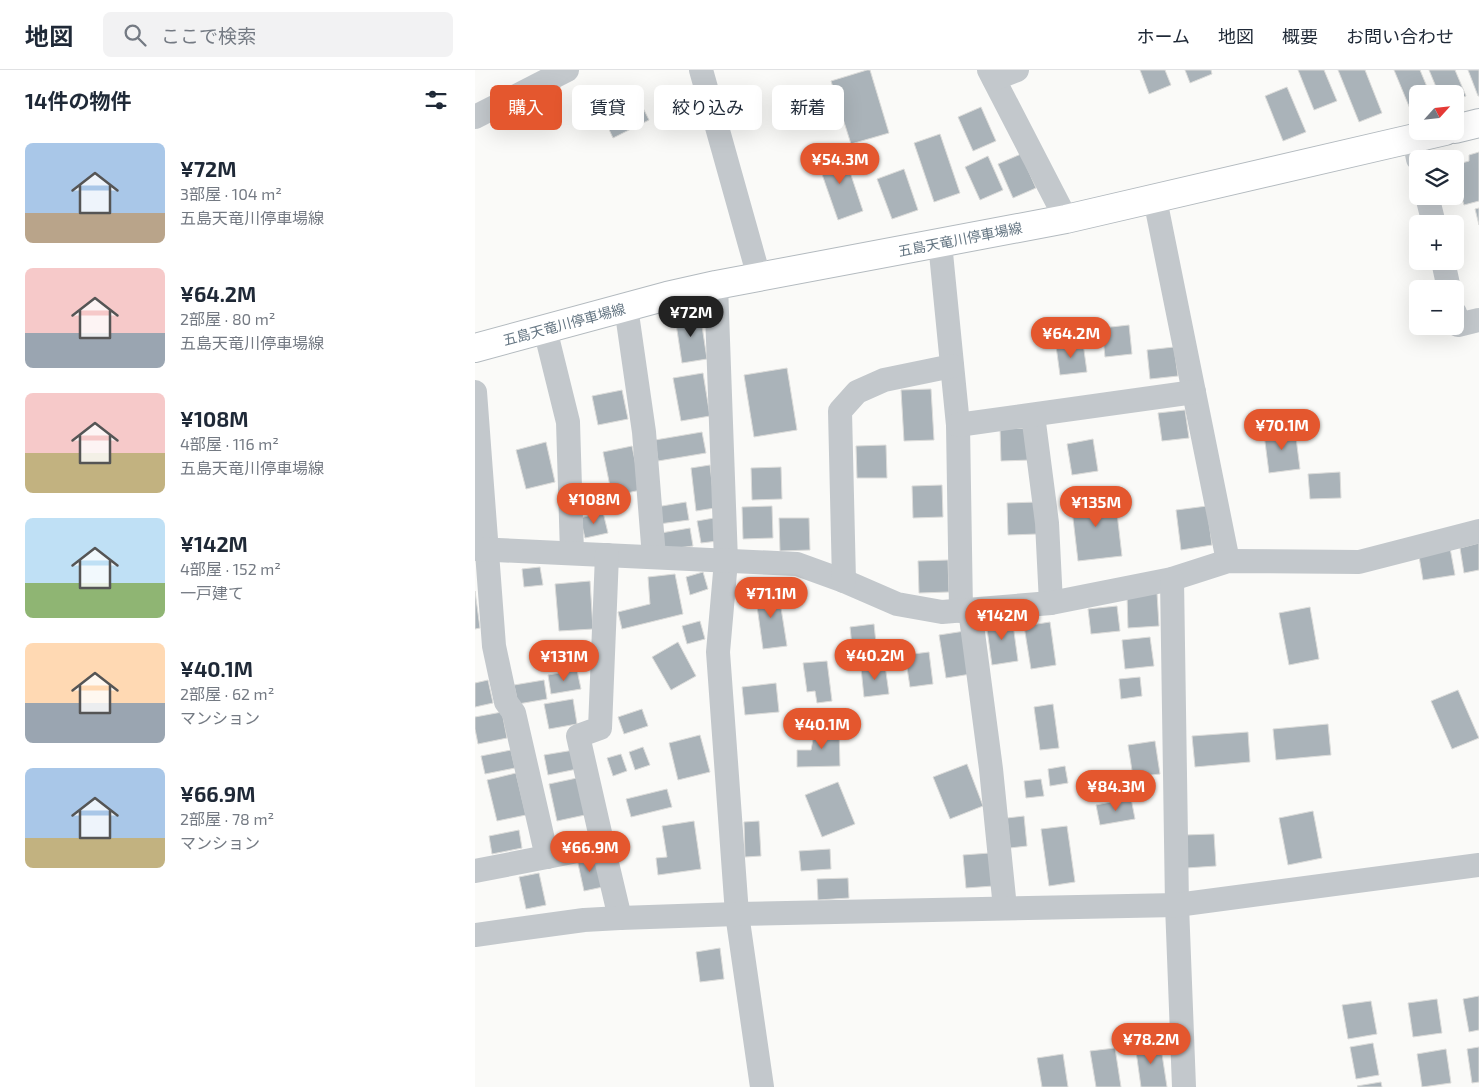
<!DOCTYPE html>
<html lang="ja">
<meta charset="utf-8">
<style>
:root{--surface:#fff;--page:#f2f2f3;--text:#1f2937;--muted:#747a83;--line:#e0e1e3;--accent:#e4572e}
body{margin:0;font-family:"Exo 2","Noto Sans JP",sans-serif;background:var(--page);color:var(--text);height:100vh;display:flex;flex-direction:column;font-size:19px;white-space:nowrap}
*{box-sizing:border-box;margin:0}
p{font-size:16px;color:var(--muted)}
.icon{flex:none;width:28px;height:28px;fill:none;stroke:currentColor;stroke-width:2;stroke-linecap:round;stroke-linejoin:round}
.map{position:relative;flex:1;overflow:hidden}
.side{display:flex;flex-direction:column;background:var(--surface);width:475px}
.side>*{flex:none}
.guide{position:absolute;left:15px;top:15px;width:475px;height:45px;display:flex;gap:10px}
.needle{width:32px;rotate:63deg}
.tools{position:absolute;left:934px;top:15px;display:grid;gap:10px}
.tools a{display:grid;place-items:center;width:55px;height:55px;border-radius:8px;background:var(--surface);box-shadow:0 5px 20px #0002;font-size:25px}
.price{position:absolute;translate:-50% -42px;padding:0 11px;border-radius:18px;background:var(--accent);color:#fff;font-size:16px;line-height:32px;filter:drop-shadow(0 1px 2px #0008)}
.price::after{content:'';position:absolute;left:50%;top:30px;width:15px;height:11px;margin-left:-8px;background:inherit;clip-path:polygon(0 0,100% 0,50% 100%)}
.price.selected{background:#222;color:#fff}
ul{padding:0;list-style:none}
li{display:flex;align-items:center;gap:15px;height:125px;padding:0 25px}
li span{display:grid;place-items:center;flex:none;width:140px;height:100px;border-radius:8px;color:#555}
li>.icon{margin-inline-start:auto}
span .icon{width:60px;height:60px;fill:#fffc;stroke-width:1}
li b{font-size:21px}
h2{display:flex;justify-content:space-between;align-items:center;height:60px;padding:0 25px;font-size:21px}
.pill{padding:0 18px;border-radius:8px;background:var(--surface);box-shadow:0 5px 20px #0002;font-size:18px;line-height:45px}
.pill.selected{background:var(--accent);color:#fff}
header{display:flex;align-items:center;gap:30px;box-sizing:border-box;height:70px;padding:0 25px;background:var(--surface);border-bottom:1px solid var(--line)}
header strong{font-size:24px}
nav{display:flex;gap:28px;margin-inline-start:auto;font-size:18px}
.search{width:350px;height:45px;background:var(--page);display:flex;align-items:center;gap:12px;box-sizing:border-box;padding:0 18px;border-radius:8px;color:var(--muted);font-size:19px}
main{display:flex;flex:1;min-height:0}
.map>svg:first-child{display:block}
.building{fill:#aab3b9;stroke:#dcdcda}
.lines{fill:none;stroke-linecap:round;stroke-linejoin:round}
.secondary-casing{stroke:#b3babf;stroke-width:30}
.street{stroke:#c3c8cc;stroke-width:24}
.secondary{stroke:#fff;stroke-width:28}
.labels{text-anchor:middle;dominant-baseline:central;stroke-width:5;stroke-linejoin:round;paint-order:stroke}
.street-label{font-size:14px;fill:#657683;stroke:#fff}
</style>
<header>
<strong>地図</strong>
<div class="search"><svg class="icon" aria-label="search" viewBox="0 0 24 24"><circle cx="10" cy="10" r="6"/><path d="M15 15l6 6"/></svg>ここで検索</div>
<nav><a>ホーム</a><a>地図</a><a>概要</a><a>お問い合わせ</a></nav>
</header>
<main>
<section class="side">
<h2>14件の物件<svg class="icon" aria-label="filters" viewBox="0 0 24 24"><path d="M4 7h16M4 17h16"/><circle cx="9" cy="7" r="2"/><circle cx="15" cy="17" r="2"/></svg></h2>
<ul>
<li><span style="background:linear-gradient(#a9c7e8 70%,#b9a48a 0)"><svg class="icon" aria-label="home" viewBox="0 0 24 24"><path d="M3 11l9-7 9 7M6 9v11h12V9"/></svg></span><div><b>¥72M</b><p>3部屋 · 104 m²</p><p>五島天竜川停車場線</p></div></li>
<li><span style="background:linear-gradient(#f6c9c9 65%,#9aa5b1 0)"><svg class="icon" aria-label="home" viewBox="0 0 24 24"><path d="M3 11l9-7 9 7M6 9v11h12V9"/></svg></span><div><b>¥64.2M</b><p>2部屋 · 80 m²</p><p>五島天竜川停車場線</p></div></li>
<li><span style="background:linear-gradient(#f6c9c9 60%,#c2b280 0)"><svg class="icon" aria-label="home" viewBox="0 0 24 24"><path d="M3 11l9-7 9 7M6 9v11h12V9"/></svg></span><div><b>¥108M</b><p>4部屋 · 116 m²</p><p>五島天竜川停車場線</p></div></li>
<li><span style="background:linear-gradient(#bfe0f5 65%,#8fb573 0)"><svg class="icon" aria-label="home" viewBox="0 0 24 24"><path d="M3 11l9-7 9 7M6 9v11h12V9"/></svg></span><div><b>¥142M</b><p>4部屋 · 152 m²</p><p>一戸建て</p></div></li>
<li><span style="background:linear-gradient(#ffd9b3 60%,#9aa5b1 0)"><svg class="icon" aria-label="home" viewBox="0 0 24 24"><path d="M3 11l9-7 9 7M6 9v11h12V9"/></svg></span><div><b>¥40.1M</b><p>2部屋 · 62 m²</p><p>マンション</p></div></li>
<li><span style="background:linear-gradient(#a9c7e8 70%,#c2b280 0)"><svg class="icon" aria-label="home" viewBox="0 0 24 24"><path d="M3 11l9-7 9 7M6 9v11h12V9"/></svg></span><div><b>¥66.9M</b><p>2部屋 · 78 m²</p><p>マンション</p></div></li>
</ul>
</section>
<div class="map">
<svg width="1004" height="1017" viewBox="0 0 1004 1017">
<rect width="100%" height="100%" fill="#fafaf8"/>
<g class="building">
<path d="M392,0h3l19,63 -38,11 -20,-63z"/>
<path d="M665,0h25l6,15 -22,9z"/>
<path d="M710,0h26l1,4 -22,9z"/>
<path d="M823,0h26l13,31 -23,9z"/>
<path d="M863,0h27l17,43 -23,9z"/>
<path d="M919,0h26l10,24h-13v20l-4,2z"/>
<path d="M954,0h26l11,26 -11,4v-6h-16z"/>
<path d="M993,0h11v26h-1z"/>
<path d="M812,17l19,45 -23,9 -18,-45z"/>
<path d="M159,20l15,30 -36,18 -14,-30z"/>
<path d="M506,37l15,34 -23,10 -15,-34z"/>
<path d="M465,64l20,59 -26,9 -20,-59z"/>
<path d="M368,81l20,60 -25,9 -21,-60z"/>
<path d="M1004,82v49l-15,4 -9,-30v-10l14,-4v-6z"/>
<path d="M546,84l15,34 -23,10 -15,-34z"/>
<path d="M513,86l15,34 -23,10 -15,-33z"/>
<path d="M429,99l14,41 -26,9 -15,-40z"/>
<path d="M1004,138v17l-4,-16z"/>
<path d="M225,243l7,46 -25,4 -7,-46z"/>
<path d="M654,255l3,29 -27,3 -3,-29z"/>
<path d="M608,273l4,29 -27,3 -4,-29z"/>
<path d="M699,277l4,29 -28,3 -3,-29z"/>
<path d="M312,298l10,62 -43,7 -10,-62z"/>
<path d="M228,303l7,43 -29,5 -8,-43z"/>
<path d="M456,319l3,51 -30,1 -3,-51z"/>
<path d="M147,320l6,29 -30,6 -6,-29z"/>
<path d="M710,340l4,28 -27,3 -4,-28z"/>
<path d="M555,358l1,32 -30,1 -1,-32z"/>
<path d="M820,360l5,39 -31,4 -5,-39z"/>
<path d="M227,362l4,21 -48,8 -3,-21z"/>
<path d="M618,369l5,32 -26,4 -5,-31z"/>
<path d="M71,372l9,40 -29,7 -10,-39z"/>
<path d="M411,375l1,33h-30l-1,-32z"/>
<path d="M157,376l9,44 -29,6 -9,-44z"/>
<path d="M235,395l5,43 -19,3 -5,-43z"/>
<path d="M306,397l1,32 -30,1 -1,-32z"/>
<path d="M865,402l1,26 -31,1 -2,-25z"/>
<path d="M467,415l1,32 -30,1 -1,-32z"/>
<path d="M640,426l7,60 -44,5 -7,-60z"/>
<path d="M211,432l3,18 -30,4 -3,-17z"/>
<path d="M562,432l1,32 -30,1 -1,-32z"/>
<path d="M297,436l1,32 -30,1 -1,-32z"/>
<path d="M732,436l5,39 -31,5 -5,-40z"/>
<path d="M128,442l5,21 -23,5 -5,-20z"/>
<path d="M239,448l4,23 -17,2 -4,-22z"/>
<path d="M304,448h30l1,32 -30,1z"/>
<path d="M215,458l3,18 -30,4 -2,-17z"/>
<path d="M1004,473v27l-15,3 -4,-25z"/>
<path d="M975,478l5,27 -32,5 -4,-24z"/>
<path d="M473,490l1,32 -30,1 -1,-32z"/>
<path d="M65,497l3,18 -19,2 -2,-18z"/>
<path d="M228,502l5,17 -18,6 -4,-18z"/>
<path d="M200,504l8,40 -61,15 -4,-17 32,-8 -2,-27z"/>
<path d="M115,511l3,48 -34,2 -4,-47z"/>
<path d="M303,519l9,57 -24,3 -8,-57z"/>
<path d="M0,521l5,37 -5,1z"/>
<path d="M682,523l2,33 -31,2 -1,-33z"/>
<path d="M642,536l3,25 -29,3 -3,-25z"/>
<path d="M835,537l9,52 -30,6 -10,-52z"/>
<path d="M537,547l6,44 -26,4 -6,-43z"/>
<path d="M225,551l5,18 -18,5 -5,-18z"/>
<path d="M575,552l6,43 -25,4 -7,-43z"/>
<path d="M399,554l3,29 -24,3 -3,-29z"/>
<path d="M490,561l6,43 -25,4 -7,-43z"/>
<path d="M675,567l4,29 -29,3 -3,-29z"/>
<path d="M203,572l18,34 -25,14 -19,-33z"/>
<path d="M454,582l4,32 -23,3 -5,-32z"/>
<path d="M352,591l5,40 -15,2 -2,-12 -8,1 -4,-29z"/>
<path d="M410,595l4,29 -25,3 -3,-29z"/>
<path d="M102,600l4,19 -30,5 -3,-19z"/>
<path d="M665,607l2,19 -21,3 -2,-20z"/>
<path d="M13,610l5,23 -18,4v-24z"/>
<path d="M69,610l3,19 -29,5 -4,-19z"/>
<path d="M301,613l3,29 -34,3 -3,-28z"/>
<path d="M983,620l21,48 -27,11 -21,-48z"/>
<path d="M98,629l4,25 -28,5 -5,-25z"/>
<path d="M578,634l6,44 -19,2 -6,-43z"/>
<path d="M167,639l6,17 -24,8 -6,-17z"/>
<path d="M27,642l5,26 -29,6 -3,-15v-12z"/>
<path d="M853,654l3,31 -55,5 -3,-31z"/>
<path d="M340,659h24l1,37 -43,1v-17h14z"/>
<path d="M773,662l2,30 -55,5 -3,-31z"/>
<path d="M225,665l10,37 -32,8 -9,-37z"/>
<path d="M680,671l5,33 -27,3 -5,-32z"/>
<path d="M168,677l7,18 -15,5 -6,-18z"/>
<path d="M36,680l4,18 -30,6 -4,-18z"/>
<path d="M99,680l3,19 -29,6 -4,-20z"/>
<path d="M146,684l6,17 -14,5 -6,-18z"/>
<path d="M492,694l16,42 -33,13 -17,-42z"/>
<path d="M590,696l3,17 -18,3 -2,-17z"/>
<path d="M41,703l10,42 -29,6 -10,-41z"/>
<path d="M102,708l8,37 -28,6 -8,-37z"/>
<path d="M566,709l3,17 -18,2 -2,-17z"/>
<path d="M363,712l17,42 -33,13 -17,-42z"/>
<path d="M192,719l5,18 -41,10 -5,-18z"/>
<path d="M656,728l4,21 -35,6 -4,-20z"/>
<path d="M838,741l9,47 -34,7 -9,-47z"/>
<path d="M549,746l3,30 -17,2 -3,-30z"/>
<path d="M219,751l7,48 -43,6 -2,-17 11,-1 -5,-31z"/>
<path d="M284,751l2,35 -16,1 -1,-35z"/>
<path d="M592,756l8,56 -26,4 -8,-57z"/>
<path d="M44,760l3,18 -30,6 -3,-18z"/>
<path d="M739,764l2,32 -30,2 -2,-33z"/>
<path d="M355,779l1,20 -30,2 -2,-20z"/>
<path d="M515,783l3,33 -27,2 -3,-33z"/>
<path d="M121,785l7,32 -19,4 -7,-32z"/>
<path d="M64,803l7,32 -20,4 -7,-32z"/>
<path d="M373,808l1,20 -31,2 -1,-21z"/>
<path d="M245,878l4,31 -24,3 -4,-30z"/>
<path d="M1004,926v34l-10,2 -6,-33z"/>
<path d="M962,929l5,34 -29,4 -5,-34z"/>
<path d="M896,931l6,33 -29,5 -6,-34z"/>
<path d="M685,971l7,46h-26l-6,-43z"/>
<path d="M898,973l6,32 -23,4 -6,-32z"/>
<path d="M1004,977v35l-7,1 -5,-34z"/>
<path d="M640,978l6,39h-25l-6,-36z"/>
<path d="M971,979l5,34 -29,4 -5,-33z"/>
<path d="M588,984l5,33h-26l-5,-29z"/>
<path d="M906,1012l1,5h-24l-1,-1z"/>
</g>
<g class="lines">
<g class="secondary-casing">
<g id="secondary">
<path d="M980,59l24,-6"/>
<path d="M0,278l192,-52 49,-11 350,-66 379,-88"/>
</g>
</g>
<g class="street">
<path d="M226,0l58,207"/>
<path d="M514,0l77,149"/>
<path d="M519,9l23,-9"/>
<path d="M0,47l92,-47"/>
<path d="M939,69l4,20"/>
<path d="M952,126l7,28"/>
<path d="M680,129l73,362"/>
<path d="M465,173l18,182 3,186"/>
<path d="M968,191l6,28"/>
<path d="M241,215l10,276 -8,91 19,262 25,173"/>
<path d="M151,237l18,125 10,125"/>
<path d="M980,243l3,12 21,-5"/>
<path d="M70,259l23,93 4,131"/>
<path d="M0,322l19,254 12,56 8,11 33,144"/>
<path d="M558,345l14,108 4,80"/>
<path d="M483,355l236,-33"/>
<path d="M0,479l322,15 47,17 53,23 45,8 109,-9 121,-24 56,-18 131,1 120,-31"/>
<path d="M697,509l5,326 7,182"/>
<path d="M369,511l-4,-170 17,-19 27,-12 68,-14"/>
<path d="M495,540l21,159 14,139"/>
<path d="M128,776l-25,-110 22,-8 7,-173"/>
<path d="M0,801l128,-25 17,72"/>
<path d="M0,865l109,-15 36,-2 117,-4 440,-9 302,-40"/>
</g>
<use href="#secondary" class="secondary"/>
</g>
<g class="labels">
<g class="street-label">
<text transform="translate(485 169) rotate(-11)">五島天竜川停車場線</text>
<text transform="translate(89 254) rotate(-15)">五島天竜川停車場線</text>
</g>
</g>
</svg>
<div class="tools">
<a><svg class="needle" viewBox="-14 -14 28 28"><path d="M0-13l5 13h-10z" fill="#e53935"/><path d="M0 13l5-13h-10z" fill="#747a83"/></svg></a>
<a><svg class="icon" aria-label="layers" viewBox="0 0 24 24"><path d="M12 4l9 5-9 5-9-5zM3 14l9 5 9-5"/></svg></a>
<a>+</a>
<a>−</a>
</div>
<b class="price" style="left:365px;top:115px">¥54.3M</b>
<b class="price selected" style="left:216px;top:268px">¥72M</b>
<b class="price" style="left:596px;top:289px">¥64.2M</b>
<b class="price" style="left:807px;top:381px">¥70.1M</b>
<b class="price" style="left:119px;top:455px">¥108M</b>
<b class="price" style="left:621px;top:458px">¥135M</b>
<b class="price" style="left:296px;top:549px">¥71.1M</b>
<b class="price" style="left:527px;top:571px">¥142M</b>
<b class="price" style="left:400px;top:611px">¥40.2M</b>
<b class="price" style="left:89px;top:612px">¥131M</b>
<b class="price" style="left:347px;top:680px">¥40.1M</b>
<b class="price" style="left:641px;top:742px">¥84.3M</b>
<b class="price" style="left:115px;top:803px">¥66.9M</b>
<b class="price" style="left:676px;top:995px">¥78.2M</b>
<div class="guide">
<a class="pill selected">購入</a>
<a class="pill">賃貸</a>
<a class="pill">絞り込み</a>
<a class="pill">新着</a>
</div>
</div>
</main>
